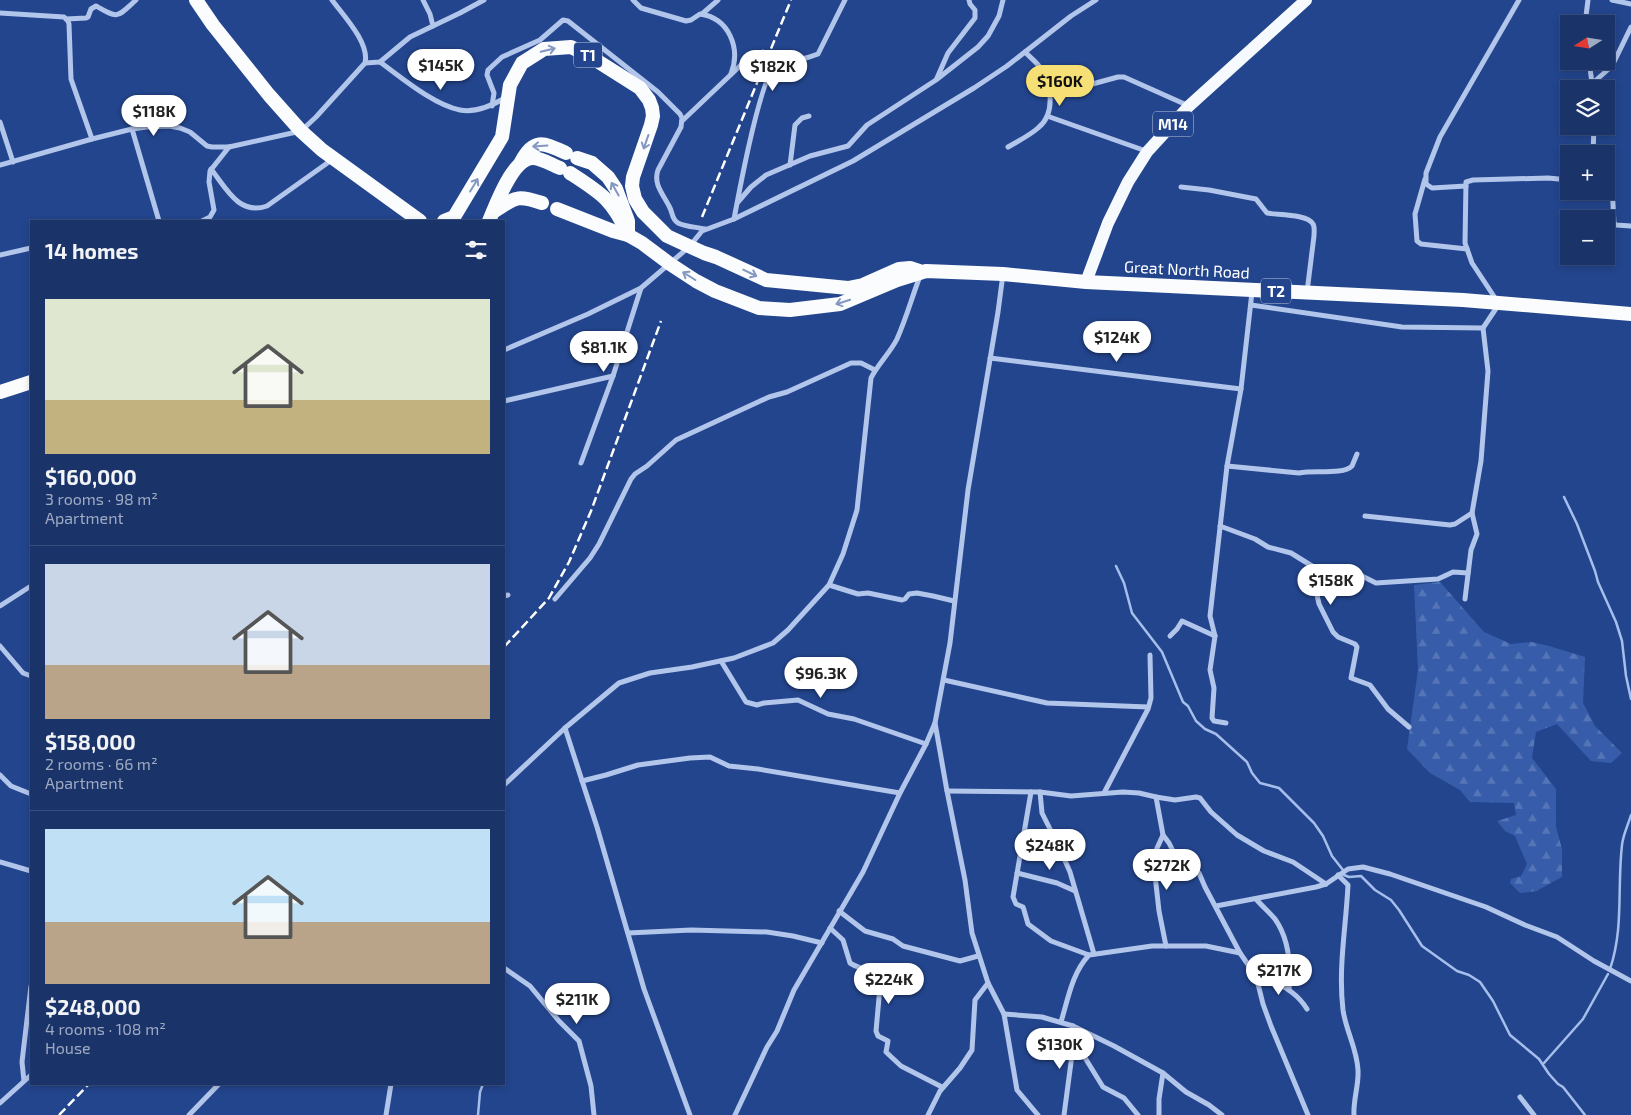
<!DOCTYPE html>
<meta charset="utf-8">
<style>
:root{--surface:#1a346a;--page:#233c70;--text:#f1f3f6;--muted:#9faac1;--line:#384f7e;--accent:#f6e075}
body{margin:0;font-family:"Exo 2",sans-serif;background:var(--page);color:var(--text);height:100vh;display:flex;flex-direction:column;font-size:19px;white-space:nowrap}
*{box-sizing:border-box;margin:0}
p{font-size:16px;color:var(--muted)}
.icon{flex:none;width:28px;height:28px;fill:none;stroke:currentColor;stroke-width:2;stroke-linecap:round;stroke-linejoin:round}
.map{position:relative;flex:1;overflow:hidden}
.side{position:absolute;left:30px;top:220px;width:475px;height:865px;display:flex;flex-direction:column;background:var(--surface);border-radius:0px;box-shadow:0 2px 8px #0003,0 0 0 1px var(--line)}
.side>*{flex:none}
.needle{width:32px;rotate:258deg}
.fabs{position:absolute;left:1560px;top:15px;display:grid;gap:10px}
.fabs a{display:grid;place-items:center;width:55px;height:55px;border-radius:0px;background:var(--surface);box-shadow:0 2px 8px #0003,0 0 0 1px var(--line);font-size:25px}
.price{position:absolute;translate:-50% -42px;padding:0 11px;border-radius:18px;background:#fff;color:#222;font-size:16px;line-height:32px;filter:drop-shadow(0 1px 2px #0008)}
.price::after{content:'';position:absolute;left:50%;top:30px;width:15px;height:11px;margin-left:-8px;background:inherit;clip-path:polygon(0 0,100% 0,50% 100%)}
.price.on{background:var(--accent);color:#111}
ul{padding:0;list-style:none}
li{display:grid;align-content:center;gap:10px;height:265px;padding:0 15px}
li+li{border-top:1px solid var(--line)}
li span{display:grid;place-items:center;height:155px;border-radius:0px;color:#555}
li>.icon{margin-inline-start:auto}
span .icon{width:90px;height:90px;fill:#fffc;stroke-width:1}
li b{font-size:21px}
h2{display:flex;justify-content:space-between;align-items:center;height:60px;padding:0 15px;font-size:21px}
.map>svg:first-child{display:block}
.forest{fill:url(#forest-firs)}
.lines{fill:none;stroke-linecap:round;stroke-linejoin:round}
.stream{stroke:#a6beec;stroke-width:2.5}
.minor{stroke:#b2c5eb;stroke-width:5}
.primary{stroke:#f6f9fe;stroke-width:12}
.trunk{stroke:#fafcfe;stroke-width:14}
.rail{stroke:#fff;stroke-width:2.5;stroke-dasharray:9 4;stroke-linecap:butt}
.oneway{stroke:#8497c0}
.labels{text-anchor:middle;dominant-baseline:central;stroke-width:4;stroke-linejoin:round;paint-order:stroke}
.shield{fill:#23458d;stroke:#bdc7dd;stroke-width:1}
.shield-label{font-size:15px;font-weight:bold;fill:#fff}
.street-label{font-size:16px;fill:#fff;stroke:#23458d}
</style>
<div class="map">
<svg width="1631" height="1115" viewBox="0 0 1631 1115">
<defs>
<pattern id="forest-firs" width="22" height="20" patternUnits="userSpaceOnUse" patternTransform="scale(1.25)"><rect width="22" height="20" fill="#375daa"/><path d="M5 1l3.5 6h-7zM16 11l3.5 6h-7z" fill="#5575b7"/></pattern>
</defs>
<rect width="100%" height="100%" fill="#23458d"/>
<path class="forest" d="M1440,582l44,50 27,12 21,-2 17,4 36,11 -2,46 12,23 27,27 -11,10 -20,-2 -34,-37 -21,8 -4,26 24,31v38l6,22v28l-24,13v1l-18,2 -10,-10 1,-4 10,-3 6,-12 -12,-28 -10,-5 -8,-10 19,-6 -2,-12 -44,-1 -10,-12 -30,-17 -23,-24 11,-79 -4,-85z"/>
<g class="lines">
<g class="stream">
<path d="M1564,497l13,27 18,47 3,11 18,40 6,19 4,35 5,23"/>
<path d="M1116,566l8,17 8,30 30,39 21,50 5,4 8,15 9,8 11,5 31,28 5,11 8,10 19,5 35,35 9,13 9,20 11,14"/>
<path d="M1344,875l5,2 12,-1 14,14 16,10 8,10 23,36 35,25 12,4 11,7 13,19 17,34 29,24 10,15 9,10 5,3 22,28"/>
<path d="M1610,969c14,-41 7,-82 12,-124 1,-10 6,-20 9,-30"/>
<path d="M1544,1063l39,-44 25,-45"/>
<path d="M478,1115l2,-23 3,-8"/>
</g>
<g class="minor">
<path d="M423,0l7,14 3,12"/>
<path d="M633,0l8,8 45,13 5,-1 9,-6c29,4 41,34 31,60"/>
<path d="M1612,0l19,4"/>
<path d="M0,13l64,4 4,4 1,3 2,55 21,60"/>
<path d="M702,14l16,-14"/>
<path d="M66,19l20,-1 2,-1 3,-8 5,-3c23,13 20,12 40,-6"/>
<path d="M1585,24l3,-24"/>
<path d="M1589,61l3,22"/>
<path d="M380,62c22,16 54,43 80,48 15,3 33,-5 45,-12"/>
<path d="M365,63l15,-1 30,-25 50,-24 24,-13"/>
<path d="M1045,77c29,-9 20,6 40,9l33,-9h6l65,29"/>
<path d="M937,78l11,-25 27,-35v-8l-5,-6 -1,-4"/>
<path d="M1586,89l26,-23 19,-39"/>
<path d="M492,106l2,-13 -7,-18 1,-5 14,-13 38,-17 23,-20 5,1 90,71 22,22 2,4 -1,9 -23,43c-5,14 5,24 11,36 4,6 2,13 9,17 8,4 19,4 27,6"/>
<path d="M1047,116l99,35"/>
<path d="M682,121l59,-56 22,-13"/>
<path d="M0,122l13,40"/>
<path d="M132,129l27,92"/>
<path d="M1008,147c10,-6 21,-11 30,-19 18,-14 14,-45 1,-62 -4,-5 -9,-9 -14,-14"/>
<path d="M1593,154l1,-28"/>
<path d="M0,165l92,-26 40,-10 15,-2 22,-1 11,2 10,4 17,14 5,1h17l72,-16 15,-14 49,-54c5,-20 -22,-48 -33,-63"/>
<path d="M790,165l5,-40 7,-7 7,-2"/>
<path d="M211,169c15,19 28,47 56,37l66,-47"/>
<path d="M1425,179l-10,35 2,27 4,3 46,5"/>
<path d="M1606,181l5,1 1,4 2,37 2,2 15,1"/>
<path d="M1466,186l-34,2 -6,-4v-11l14,-36 79,-137"/>
<path d="M1181,187l28,3 47,9 11,14c11,2 41,1 46,11 2,3 1,8 1,12l-7,56"/>
<path d="M738,202l13,-15 15,-12 44,-19 38,-10 19,-21 69,-45 42,-33 10,-11 11,-20 4,-16"/>
<path d="M734,219c5,-26 26,-144 43,-156 5,-4 12,-2 19,-3 7,-1 15,-3 22,-6l27,-54"/>
<path d="M202,221l8,-4 4,-7 -5,-28 1,-11 19,-24"/>
<path d="M0,255l31,-7"/>
<path d="M1251,305l151,22 81,1"/>
<path d="M504,350l84,-36 53,-26 48,-41 13,-16 32,-12 119,-58 121,-73 33,-22 64,-50 25,-16"/>
<path d="M990,358l251,31"/>
<path d="M504,401l109,-25"/>
<path d="M581,463l32,-87 28,-88"/>
<path d="M1227,466l72,7c15,-3 44,2 53,-7l5,-12"/>
<path d="M1365,516l85,9 5,-1 17,-11"/>
<path d="M1220,526l35,13 13,8 23,6 21,13 4,6 1,23 2,9 14,28 5,5 17,7 2,3 -6,31 19,7 18,24 21,18"/>
<path d="M1316,572l30,-2 8,2 22,11 62,-4 15,-7 15,1"/>
<path d="M829,585l29,9 10,-1 34,7 3,-1 4,-5 8,-1 16,3 21,5"/>
<path d="M504,596l4,-1"/>
<path d="M555,599l35,-41 9,-14 32,-65 4,-5 12,-8 29,-26 93,-43 18,-5 64,-29h10l14,7"/>
<path d="M1465,599l6,-49 6,-16 -5,-21 9,-52 7,-90 -5,-43 16,-24 -27,-41 -7,-20 1,-61 7,-2 75,-2 21,2"/>
<path d="M0,606l31,-20"/>
<path d="M1170,636l7,-7 5,-8 33,15"/>
<path d="M0,646l23,27 8,3"/>
<path d="M721,661l25,41 11,3 7,-2 34,-3 30,14 26,5 72,25"/>
<path d="M944,680l103,23 101,4"/>
<path d="M935,723l12,68 18,89 7,53 16,50 16,31 13,76 21,25"/>
<path d="M1226,723l-12,-2 -2,-3 2,-30 -4,-18 5,-34 -5,-20 17,-150 14,-77 11,-97"/>
<path d="M565,728l32,99 47,162 46,126"/>
<path d="M0,775l11,11 20,8"/>
<path d="M582,781l24,-6 32,-10 52,-7 20,-1 19,9 29,3 142,24"/>
<path d="M504,785l61,-57 54,-45 31,-10 42,-6 42,-9 39,-15 15,-13 41,-45 14,-31 14,-44 14,-132c7,-14 19,-25 26,-39 9,-20 15,-42 23,-63"/>
<path d="M947,791l93,1 31,4 52,-4 16,1 17,4 7,38 6,8 4,8 26,22 6,14 35,66 16,23 7,28 8,22 37,89"/>
<path d="M1031,792l-18,105 3,7 7,3 1,3 4,14 23,17 38,14"/>
<path d="M1040,792l2,21 17,34 11,25 24,82"/>
<path d="M1104,793l44,-84 3,-11 -1,-43"/>
<path d="M1156,797l19,3 21,-3 4,1 11,14 26,23 27,16 29,11 33,22"/>
<path d="M1163,835l-10,22 6,54 7,35"/>
<path d="M0,862l31,9"/>
<path d="M1017,873l40,10 18,8"/>
<path d="M1338,875l10,10c-2,42 -10,83 -5,125 3,21 14,39 15,60 1,15 -5,30 -4,45"/>
<path d="M1256,899c6,7 13,13 19,20 14,20 16,48 14,71"/>
<path d="M1216,906l100,-19 10,-3 22,-15 15,-2 27,7 96,33 39,18 32,12 37,24 37,20"/>
<path d="M839,911l26,20 28,8 10,7 57,15 18,-5"/>
<path d="M830,928l13,12 7,23c13,8 27,7 30,24l-4,44 2,5 10,5 -2,11 15,14 41,21"/>
<path d="M628,933l63,-3 76,2 26,4 29,7"/>
<path d="M504,968l26,18 29,35 20,20 12,45 3,29"/>
<path d="M1256,976c20,5 40,15 51,33"/>
<path d="M1004,1014l38,3 31,9 41,20 49,27 23,19 23,13 13,10"/>
<path d="M1061,1022c7,-23 11,-49 28,-67l63,-9h54l34,7"/>
<path d="M1074,1040l29,47 21,11 14,17"/>
<path d="M24,1081l-2,-19 9,-76"/>
<path d="M1520,1097l14,18"/>
<path d="M0,1103l31,-28"/>
<path d="M189,1115l30,-31"/>
<path d="M386,1115l5,-31"/>
<path d="M735,1115l32,-68 10,-16 17,-41 69,-118 37,-79 26,-49 9,-21 15,-80 18,-153 30,-178 5,-38"/>
<path d="M928,1115l12,-24 20,-23 12,-18 3,-50 13,-17"/>
<path d="M1064,1115l10,-75 -1,-14"/>
<path d="M1159,1115v-16l4,-26"/>
</g>
<path class="primary" d="M1086,282l22,-59 20,-41 19,-30 42,-46 117,-106"/>
<g class="trunk">
<path d="M196,0l17,25 56,70 32,36 21,19 98,71"/>
<path d="M521,162c13,-25 23,-19 45,-9"/>
<path d="M570,173c31,20 43,27 58,62l14,8 28,21 26,17 19,10 44,17 31,2 50,-6 57,-24 29,-9 77,3 83,8 377,18 168,14"/>
<path d="M557,209l56,22 15,4v-14l-12,-32 -8,-12 -16,-14 -15,-5"/>
<path d="M493,212c23,-14 22,-18 49,-9"/>
<path d="M444,221l10,-4 48,-80 8,-52 12,-22 22,-14 27,-2 20,10 49,31 9,12 3,8 1,8 -2,9 -18,52 -1,9 3,13 8,13 24,24 37,17 12,4 50,23 82,8 15,-3 36,-16 11,-1 9,3"/>
<path d="M489,221c7,-16 24,-65 45,-63 9,1 18,7 26,10"/>
<path d="M0,392l31,-10"/>
</g>
<g class="rail">
<path d="M702,217l89,-217"/>
<path d="M504,647l45,-49 20,-36 22,-51 70,-190"/>
<path d="M59,1115l30,-31"/>
</g>
</g>
<defs><path id="oneway-shaft" d="M-6 0H5M1.5-3L5.5 0L1.5 3" fill="none" stroke-width="1.6" stroke-linecap="round" stroke-linejoin="round" transform="scale(1.25)"/></defs>
<g class="oneway">
<use href="#oneway-shaft" transform="translate(548 50) rotate(-14)"/>
<use href="#oneway-shaft" transform="translate(646 142) rotate(109)"/>
<use href="#oneway-shaft" transform="translate(540 146) rotate(176)"/>
<use href="#oneway-shaft" transform="translate(474 185) rotate(-59)"/>
<use href="#oneway-shaft" transform="translate(615 189) rotate(-119)"/>
<use href="#oneway-shaft" transform="translate(750 273) rotate(26)"/>
<use href="#oneway-shaft" transform="translate(689 276) rotate(-148)"/>
<use href="#oneway-shaft" transform="translate(843 302) rotate(162)"/>
</g>
<g class="labels">
<g class="shield">
<rect x="574" y="42.5" width="28" height="25" rx="4"/>
<rect x="1153" y="111.5" width="40" height="25" rx="4"/>
<rect x="1261" y="278.5" width="30" height="25" rx="4"/>
</g>
<g class="shield-label">
<text x="588" y="55">T1</text>
<text x="1173" y="124">M14</text>
<text x="1276" y="291">T2</text>
</g>
<g class="street-label">
<text transform="translate(1187 269) rotate(3)">Great North Road</text>
</g>
</g>
</svg>
<div class="fabs">
<a><svg class="needle" viewBox="-14 -14 28 28"><path d="M0-13l5 13h-10z" fill="#e53935"/><path d="M0 13l5-13h-10z" fill="#9faac1"/></svg></a>
<a><svg class="icon" aria-label="layers" viewBox="0 0 24 24"><path d="M12 4l9 5-9 5-9-5zM3 14l9 5 9-5"/></svg></a>
<a>+</a>
<a>−</a>
</div>
<b class="price" style="left:441px;top:91px">$145K</b>
<b class="price" style="left:773px;top:92px">$182K</b>
<b class="price on" style="left:1060px;top:107px">$160K</b>
<b class="price" style="left:154px;top:137px">$118K</b>
<b class="price" style="left:1117px;top:363px">$124K</b>
<b class="price" style="left:604px;top:373px">$81.1K</b>
<b class="price" style="left:1331px;top:606px">$158K</b>
<b class="price" style="left:821px;top:699px">$96.3K</b>
<b class="price" style="left:1050px;top:871px">$248K</b>
<b class="price" style="left:1167px;top:891px">$272K</b>
<b class="price" style="left:1279px;top:996px">$217K</b>
<b class="price" style="left:889px;top:1005px">$224K</b>
<b class="price" style="left:577px;top:1025px">$211K</b>
<b class="price" style="left:1060px;top:1070px">$130K</b>
<section class="side">
<h2>14 homes<svg class="icon" aria-label="filters" viewBox="0 0 24 24"><path d="M4 7h16M4 17h16"/><circle cx="9" cy="7" r="2"/><circle cx="15" cy="17" r="2"/></svg></h2>
<ul>
<li><span style="background:linear-gradient(#dfe7d0 65%,#c2b280 0)"><svg class="icon" aria-label="home" viewBox="0 0 24 24"><path d="M3 11l9-7 9 7M6 9v11h12V9"/></svg></span><div><b>$160,000</b><p>3 rooms · 98 m²</p><p>Apartment</p></div></li>
<li><span style="background:linear-gradient(#c9d6e8 65%,#b9a48a 0)"><svg class="icon" aria-label="home" viewBox="0 0 24 24"><path d="M3 11l9-7 9 7M6 9v11h12V9"/></svg></span><div><b>$158,000</b><p>2 rooms · 66 m²</p><p>Apartment</p></div></li>
<li><span style="background:linear-gradient(#bfe0f5 60%,#b9a48a 0)"><svg class="icon" aria-label="home" viewBox="0 0 24 24"><path d="M3 11l9-7 9 7M6 9v11h12V9"/></svg></span><div><b>$248,000</b><p>4 rooms · 108 m²</p><p>House</p></div></li>
</ul>
</section>
</div>
